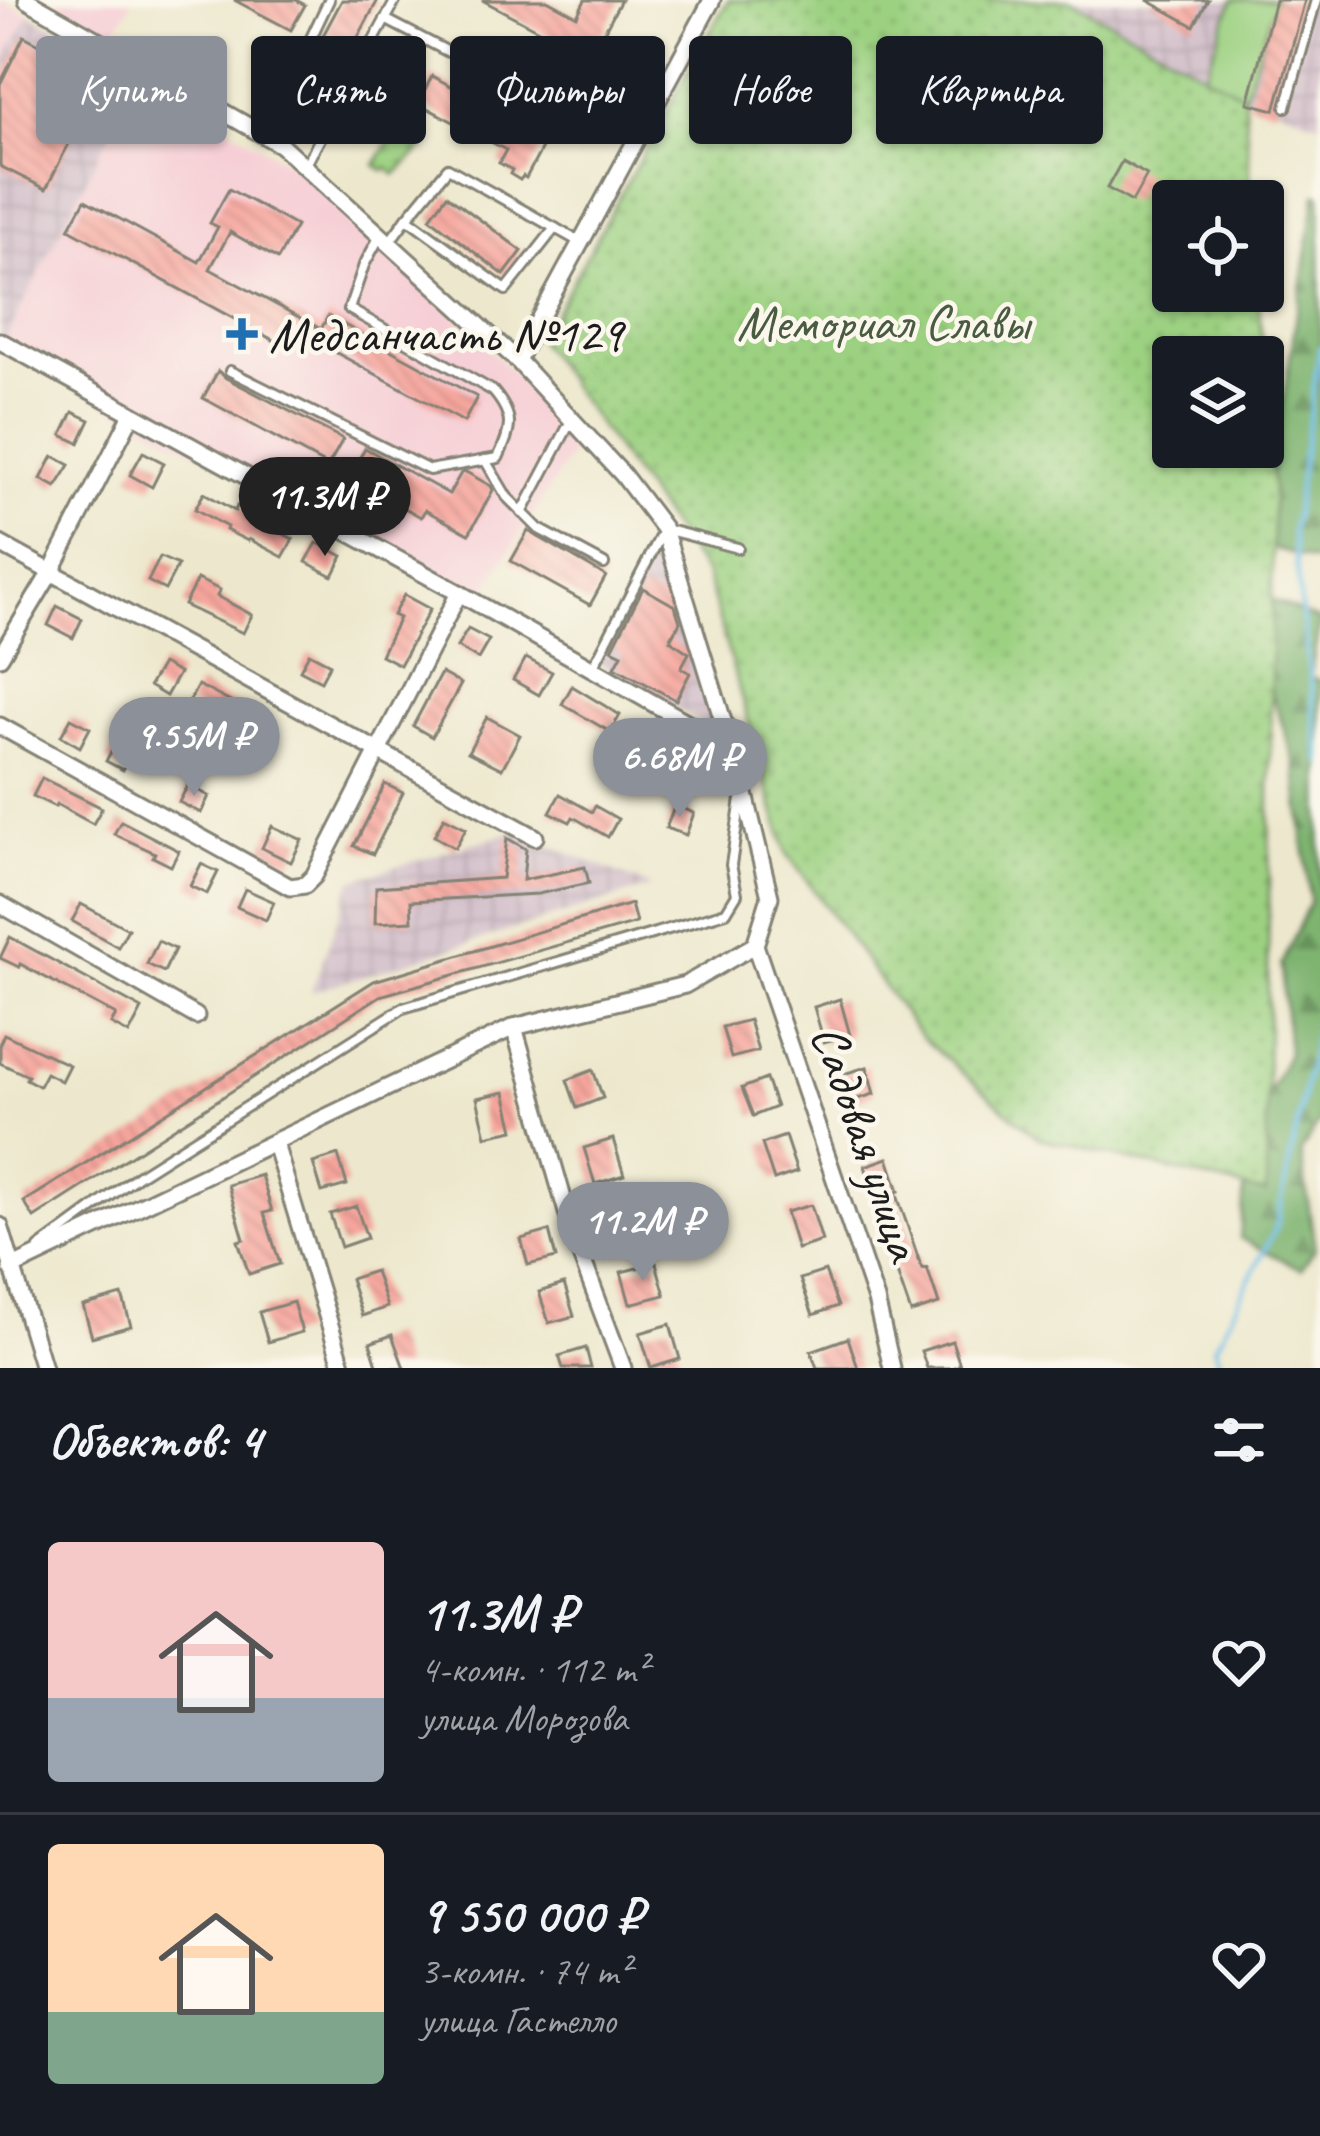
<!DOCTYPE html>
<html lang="ru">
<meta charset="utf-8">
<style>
:root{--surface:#171b24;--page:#242831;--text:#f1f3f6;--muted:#9ea1a6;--line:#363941;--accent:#8c9099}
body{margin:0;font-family:Caveat,sans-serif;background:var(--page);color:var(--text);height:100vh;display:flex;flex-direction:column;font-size:45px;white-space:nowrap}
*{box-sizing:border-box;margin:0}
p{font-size:39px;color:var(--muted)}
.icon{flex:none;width:66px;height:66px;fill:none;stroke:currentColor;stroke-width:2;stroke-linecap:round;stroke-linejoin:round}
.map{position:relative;height:1368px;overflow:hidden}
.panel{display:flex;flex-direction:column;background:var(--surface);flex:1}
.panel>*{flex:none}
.hud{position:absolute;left:36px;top:36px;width:1248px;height:108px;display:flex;gap:24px}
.fabs{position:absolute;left:1152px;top:180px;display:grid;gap:24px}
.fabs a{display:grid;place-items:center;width:132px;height:132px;border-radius:12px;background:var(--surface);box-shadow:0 3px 9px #0004;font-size:60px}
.price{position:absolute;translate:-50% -102px;padding:0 27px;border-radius:42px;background:var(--accent);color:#fff;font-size:39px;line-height:78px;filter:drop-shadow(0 3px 6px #0008)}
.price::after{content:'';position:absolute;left:50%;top:72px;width:36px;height:27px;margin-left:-18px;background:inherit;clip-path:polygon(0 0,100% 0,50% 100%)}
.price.on{background:#222;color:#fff}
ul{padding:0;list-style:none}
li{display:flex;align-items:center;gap:36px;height:300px;padding:0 48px}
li+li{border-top:3px solid var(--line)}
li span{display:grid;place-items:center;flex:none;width:336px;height:240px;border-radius:12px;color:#555}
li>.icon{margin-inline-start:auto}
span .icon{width:144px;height:144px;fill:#fffc;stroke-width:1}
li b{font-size:51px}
h2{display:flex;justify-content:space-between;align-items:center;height:144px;padding:0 48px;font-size:51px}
.tag{padding:0 42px;border-radius:12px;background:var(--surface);box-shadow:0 3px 9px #0004;font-size:42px;line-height:108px}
.tag.on{background:var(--accent);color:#fff}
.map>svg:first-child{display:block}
.built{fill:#f6cfd6}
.industrial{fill:url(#industrial-grid)}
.forest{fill:url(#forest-firs);stroke:#4d6846;stroke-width:3}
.park{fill:url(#park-dots);stroke:#5c764f;stroke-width:3}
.pitch{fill:#9dd182;stroke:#5c764f;stroke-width:3}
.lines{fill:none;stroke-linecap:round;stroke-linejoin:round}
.stream{stroke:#6cbfe8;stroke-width:4.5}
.building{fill:url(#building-back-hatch)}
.service-casing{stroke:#848274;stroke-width:14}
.minor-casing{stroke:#848274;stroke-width:21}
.service{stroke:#fff;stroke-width:8}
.minor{stroke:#fff;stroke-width:15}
.poi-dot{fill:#1f6fb2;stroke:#fbf7ec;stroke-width:4.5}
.labels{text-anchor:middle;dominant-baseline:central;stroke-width:9;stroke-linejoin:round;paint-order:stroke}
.park-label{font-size:51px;fill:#495b40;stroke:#fbf7ec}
.poi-label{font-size:51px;fill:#1c1c1c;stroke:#fbf7ec;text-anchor:start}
.street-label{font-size:51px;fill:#1c1c1c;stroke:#fbf7ec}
</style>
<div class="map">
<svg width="1320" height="1368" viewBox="0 0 1320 1368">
<defs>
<pattern id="industrial-grid" width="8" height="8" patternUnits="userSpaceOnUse" patternTransform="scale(3)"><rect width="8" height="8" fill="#d1bdc9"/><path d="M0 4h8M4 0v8" fill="none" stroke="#b3a2ac"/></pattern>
<pattern id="forest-firs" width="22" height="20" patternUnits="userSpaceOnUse" patternTransform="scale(3)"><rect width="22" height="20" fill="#7eb370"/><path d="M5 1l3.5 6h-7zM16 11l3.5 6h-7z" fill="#66915b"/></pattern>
<pattern id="park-dots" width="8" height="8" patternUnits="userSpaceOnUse" patternTransform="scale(3)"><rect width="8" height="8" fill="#9dd182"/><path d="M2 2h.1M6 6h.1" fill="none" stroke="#87b370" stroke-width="1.8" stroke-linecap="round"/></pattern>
<pattern id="building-back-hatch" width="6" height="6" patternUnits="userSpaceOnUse" patternTransform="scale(3)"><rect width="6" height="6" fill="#f6a59c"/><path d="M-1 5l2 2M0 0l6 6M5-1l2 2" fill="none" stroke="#d28d86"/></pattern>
</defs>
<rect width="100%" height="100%" fill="#fbf7ec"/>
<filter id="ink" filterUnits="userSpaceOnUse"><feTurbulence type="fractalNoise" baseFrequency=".00833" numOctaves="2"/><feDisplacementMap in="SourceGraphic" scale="24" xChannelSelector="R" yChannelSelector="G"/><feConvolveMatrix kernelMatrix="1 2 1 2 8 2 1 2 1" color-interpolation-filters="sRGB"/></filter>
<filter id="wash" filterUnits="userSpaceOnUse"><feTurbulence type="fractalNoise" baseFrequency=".004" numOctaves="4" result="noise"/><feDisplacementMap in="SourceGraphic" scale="48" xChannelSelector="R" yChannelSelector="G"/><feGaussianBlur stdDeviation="2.7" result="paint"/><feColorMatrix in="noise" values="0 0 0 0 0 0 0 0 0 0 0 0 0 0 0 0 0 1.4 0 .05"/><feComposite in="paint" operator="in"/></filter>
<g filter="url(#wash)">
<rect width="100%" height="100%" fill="#ede8cd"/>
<g class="built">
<path d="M0,0l29,14 -29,55z"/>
<path d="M54,0h78l-20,36z"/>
<path d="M140,73l171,104 225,218 39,53 -96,151 -479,-249z"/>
</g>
<g class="industrial">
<path d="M1071,0h162l-28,74z"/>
<path d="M1273,0h47v123l-76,-28z"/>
<path d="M29,14l111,59 -140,277v-281z"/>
<path d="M662,538l46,140 7,52 -121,-69z"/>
<path d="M515,831l136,56 -340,105 41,-112z"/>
</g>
<g class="forest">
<path d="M1316,194h4v369l-60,-18z"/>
<path d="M1253,592l67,29 -10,57 10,2v441l-19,31 14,97 -14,20 -61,-31 8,-102 40,-83 -7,-88 29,-64 -15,-139 -24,-71z"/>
</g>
<g class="park">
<path d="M728,0h343l173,95 8,106h-79v90h85l5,66h-90v90h90v-88l10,135 -7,699 -228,-55 -117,-101 -135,-185 -80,-277 -167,-233z"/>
<path d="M397,129l30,15 -32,31 -8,-7 -3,3 -9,-6z"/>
</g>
<path class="pitch" d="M1233,0h43l-32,95 -39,-21z"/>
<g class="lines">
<g class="stream">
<path d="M1320,347l-28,183 28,232"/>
<path d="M1222,1368l-7,-21 61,-119 44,-215"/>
</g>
</g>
<g id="blocks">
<g class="building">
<path d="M234,0h62l9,5 -14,25z"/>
<path d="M342,0h36l-30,56 -28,-15z"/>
<path d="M482,0h65l30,16 8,-16h36l-95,178 -3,-2 -3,4 -10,-6 2,-4 -13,-7 7,-13 -88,-47 14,-27 88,47 43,-80z"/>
<path d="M1147,0h61l-14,26z"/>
<path d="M1275,0h30l-30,110 -27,-7z"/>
<path d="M24,36l78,42 -56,111 -46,-23v-82z"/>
<path d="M1122,161l25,14 -15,27 -25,-14z"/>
<path d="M229,189l67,37 -18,33 -48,-27 -20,37 111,60 7,-13 149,81 -13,25 -168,-91 -10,16 -217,-118 16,-29 114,62 19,-35 -8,-4z"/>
<path d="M447,195l75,56 -18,24 -74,-57z"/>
<path d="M218,371l8,7 117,61 -15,27 -125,-68z"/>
<path d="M73,412l17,8 -11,23 -17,-8z"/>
<path d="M365,448l84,46 12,-21 5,-1 25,14 2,4 -24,44 -44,-24 -4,7 -72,-40z"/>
<path d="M143,452l21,11 -12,24 -22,-12z"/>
<path d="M53,456l17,9 -14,22 -15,-8z"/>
<path d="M204,493l31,18 2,-5 23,11 -2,3 35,19 -10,18 -34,-18 -1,2 -22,-11 1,-3 -32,-18z"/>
<path d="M528,531l78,45 -16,29 -79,-44z"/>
<path d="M317,543l26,13 -10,20 -27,-14z"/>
<path d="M160,557l18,8 -13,25 -17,-9z"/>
<path d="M197,579l23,11 -3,6 35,19 -9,18 -59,-28z"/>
<path d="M643,588l32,18 5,16 -10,18 19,13 -8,15 9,5 -14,27 -61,-33 7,-13 -10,-5z"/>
<path d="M404,595l26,14 -30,56 -19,-10 18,-37 -6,-3z"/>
<path d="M57,606l25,13 -9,19 -25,-13z"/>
<path d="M468,629l21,11 -11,19 -21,-12z"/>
<path d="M309,653l21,11 -9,17 -21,-11z"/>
<path d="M526,658l26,14 -13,23 -26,-15z"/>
<path d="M162,664l17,9 -13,23 -17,-10z"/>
<path d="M441,673l20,11 -29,53 -19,-11z"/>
<path d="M198,685l52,27 -10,18 -52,-26z"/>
<path d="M572,686l48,29 -10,17 -48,-28z"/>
<path d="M487,717l33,18 -18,34 -34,-17z"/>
<path d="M71,718l19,10 -10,19 -19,-11z"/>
<path d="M118,738l17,8 -12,24 -17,-9z"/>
<path d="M698,752l24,12 -10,19 -23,-12z"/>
<path d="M42,778l60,30 -9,16 -37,-20 -1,3 -22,-11z"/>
<path d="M385,784l18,9 -30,61 -19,-8z"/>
<path d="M188,785l21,11 -8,17 -22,-11z"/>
<path d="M560,794l32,18 3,-6 23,13 -10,18 -35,-20 -3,5 -20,-10z"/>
<path d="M675,805l19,8 -8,22 -20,-7z"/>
<path d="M444,817l22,11 -11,20 -21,-12z"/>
<path d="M121,821l58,30 -8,15 -18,-9 2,-4 -41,-19z"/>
<path d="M272,826l30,14 -11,22 -29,-14z"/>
<path d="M507,838l19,11 -3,31 62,-13 4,16 -51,11 -127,7 1,20 -37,2 1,-36 126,-9z"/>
<path d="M201,864l17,8 -11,22 -17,-8z"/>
<path d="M245,889l29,13 -8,18 -29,-13z"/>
<path d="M81,904l47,25 -10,18 -46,-26z"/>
<path d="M631,904l5,19 -256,73 -346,222 -10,-16 350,-221z"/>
<path d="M10,937l132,72 -13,25 -18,-10 5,-9 -96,-51 -1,3 -19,-9z"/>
<path d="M158,941l17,8 -11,23 -17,-8z"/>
<path d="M840,999l10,36 -26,7 -10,-35z"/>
<path d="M749,1020l9,31 -27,7 -9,-31z"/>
<path d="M4,1034l65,31 -8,16 -15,-8 -7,13 -13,-7 2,-3 -28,-13v-20z"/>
<path d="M867,1067l7,27 -26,8 -8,-27z"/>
<path d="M593,1070l10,28 -26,10 -10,-28z"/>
<path d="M766,1079l10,28 -23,9 -11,-28z"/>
<path d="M505,1092l9,38 -28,6 -9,-38z"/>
<path d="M785,1136l12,36 -23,8 -12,-36z"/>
<path d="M613,1139l11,36 -29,9 -11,-36z"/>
<path d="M338,1155l9,30 -25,7 -9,-29z"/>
<path d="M888,1158l11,33 -3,1 26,77 5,-1 12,36 -28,9 -19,-55 -3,1 -13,-38 6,-2 -17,-53z"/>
<path d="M261,1175l11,36 -8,2 16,51 -31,10 -11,-33 6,-2 -16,-54z"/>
<path d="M627,1200l9,30 -22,6 -9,-29z"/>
<path d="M811,1205l11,36 -25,8 -11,-37z"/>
<path d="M356,1206l11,32 -26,9 -11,-33z"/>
<path d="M549,1231l7,27 -28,7 -7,-26z"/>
<path d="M656,1263l9,32 -35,9 -9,-32z"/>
<path d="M375,1271l12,36 -25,9 -12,-37z"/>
<path d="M825,1271l13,35 -25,9 -13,-36z"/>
<path d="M564,1284l10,32 -25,7 -10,-31z"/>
<path d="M122,1295l9,31 -39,11 -9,-31z"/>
<path d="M293,1302l9,30 -34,10 -9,-30z"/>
<path d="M670,1324l10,35 -29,9 -11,-35z"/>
<path d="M392,1335l12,33h-26l-8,-25z"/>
<path d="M848,1338l10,30h-41l-6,-17z"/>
<path d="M952,1341l8,24 -8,3h-25l-6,-17z"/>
<path d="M586,1348l5,20h-28l-4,-12z"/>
</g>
</g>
</g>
<g filter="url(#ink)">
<use href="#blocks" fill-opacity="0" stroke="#848274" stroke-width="3"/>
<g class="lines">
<g class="service-casing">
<g id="service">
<path d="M385,19l127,66"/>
<path d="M1286,107l30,-107"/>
<path d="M262,133l29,-53 38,-80"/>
<path d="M305,166l91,-166"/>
<path d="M407,218l41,-50 130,73"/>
<path d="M390,241l17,-23 99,72 49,-62"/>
<path d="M230,371l199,99 69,-12c14,-30 17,-41 -5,-67l-144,-82 15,-44 16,-29"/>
<path d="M485,460l22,37 32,32 65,35"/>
<path d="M522,513l50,-94"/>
<path d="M593,667l71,-138 74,19"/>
<path d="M39,1248l100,-73 264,-167 323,-96 11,-18 -6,-29 10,-66"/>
</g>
</g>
<g class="minor-casing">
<g id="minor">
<path d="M0,341l459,252 273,155"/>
<path d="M517,360l195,-360"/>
<path d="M0,544l535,293"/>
<path d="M0,657l51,-85 81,-158"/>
<path d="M0,726l290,161 15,-2 9,-9 145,-283"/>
<path d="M0,904l196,112"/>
<path d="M755,945l121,355 16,68"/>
<path d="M514,1027l60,210 49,131"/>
<path d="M275,1144l68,224"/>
<path d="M0,1226l43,142"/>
<path d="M11,1268l503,-241 171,-42 70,-40 15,-48 -27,-111 -79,-257 -41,-54 -106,-115 -236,-215 -254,-145"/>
</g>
</g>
<use href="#service" class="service"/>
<use href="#minor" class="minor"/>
</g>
</g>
<path class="poi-dot" d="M236 316h12v12h12v12h-12v12h-12v-12h-12v-12h12z"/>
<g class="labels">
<g class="park-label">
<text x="883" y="322">Мемориал Славы</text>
</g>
<g class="poi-label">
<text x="269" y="334">Медсанчасть №129</text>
</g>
<g class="street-label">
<text transform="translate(867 1142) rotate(71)">Садовая улица</text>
</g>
</g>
</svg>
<div class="fabs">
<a><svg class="icon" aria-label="locate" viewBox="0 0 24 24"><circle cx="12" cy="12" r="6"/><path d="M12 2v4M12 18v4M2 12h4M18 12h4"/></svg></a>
<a><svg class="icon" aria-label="layers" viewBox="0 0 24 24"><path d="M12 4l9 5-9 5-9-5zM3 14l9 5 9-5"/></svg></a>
</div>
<b class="price on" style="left:325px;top:559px">11.3M ₽</b>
<b class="price" style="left:194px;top:799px">9.55M ₽</b>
<b class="price" style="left:680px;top:820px">6.68M ₽</b>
<b class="price" style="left:643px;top:1284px">11.2M ₽</b>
<div class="hud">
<a class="tag on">Купить</a>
<a class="tag">Снять</a>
<a class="tag">Фильтры</a>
<a class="tag">Новое</a>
<a class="tag">Квартира</a>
</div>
</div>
<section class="panel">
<h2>Объектов: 4<svg class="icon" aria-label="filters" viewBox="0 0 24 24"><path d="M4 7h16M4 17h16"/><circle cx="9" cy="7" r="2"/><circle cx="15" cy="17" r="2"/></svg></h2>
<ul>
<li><span style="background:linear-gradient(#f6c9c9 65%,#9aa5b1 0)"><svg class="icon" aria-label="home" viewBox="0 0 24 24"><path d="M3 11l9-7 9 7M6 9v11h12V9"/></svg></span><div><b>11.3M ₽</b><p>4-комн. · 112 m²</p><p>улица Морозова</p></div><svg class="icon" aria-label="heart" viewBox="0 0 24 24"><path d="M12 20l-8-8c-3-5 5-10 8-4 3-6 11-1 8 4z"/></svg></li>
<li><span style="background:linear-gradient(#ffd9b3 70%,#7fa58c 0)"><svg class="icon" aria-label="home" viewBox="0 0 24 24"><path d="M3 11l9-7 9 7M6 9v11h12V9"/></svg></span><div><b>9 550 000 ₽</b><p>3-комн. · 74 m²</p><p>улица Гастелло</p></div><svg class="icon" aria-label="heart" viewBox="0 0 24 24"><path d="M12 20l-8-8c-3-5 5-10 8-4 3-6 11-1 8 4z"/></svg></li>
</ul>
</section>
